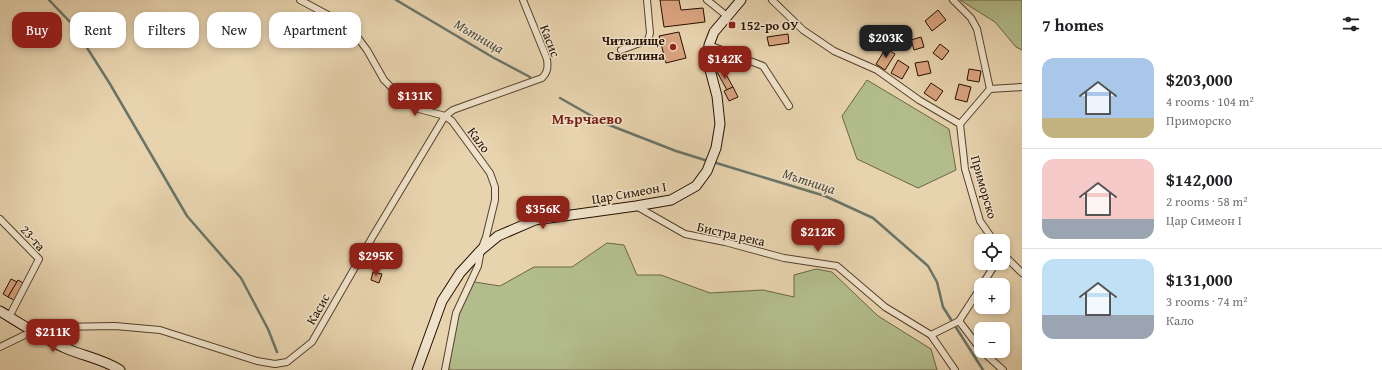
<!DOCTYPE html>
<meta charset="utf-8">
<style>
:root{--surface:#fff;--page:#f2f2f2;--text:#202124;--muted:#757577;--line:#e0e0e0;--accent:#8f2418}
body{margin:0;font-family:"Gentium Book Plus",serif;background:var(--page);color:var(--text);height:100vh;display:flex;flex-direction:column;font-size:15px;white-space:nowrap}
*{box-sizing:border-box;margin:0}
p{font-size:13px;color:var(--muted)}
.icon{flex:none;width:22px;height:22px;fill:none;stroke:currentColor;stroke-width:2;stroke-linecap:round;stroke-linejoin:round}
.map{position:relative;flex:1;overflow:hidden}
.side{display:flex;flex-direction:column;background:var(--surface);width:360px}
.side>*{flex:none}
.guide{position:absolute;left:12px;top:12px;width:380px;height:36px;display:flex;gap:8px}
.fabs{position:absolute;left:974px;top:234px;display:grid;gap:8px}
.fabs a{display:grid;place-items:center;width:36px;height:36px;border-radius:8px;background:var(--surface);box-shadow:0 2px 6px #0003;font-size:20px}
.price{position:absolute;translate:-50% -34px;padding:0 9px;border-radius:8px;background:var(--accent);color:#fff;font-size:13px;line-height:26px;filter:drop-shadow(0 1px 2px #0008)}
.price::after{content:'';position:absolute;left:50%;top:24px;width:12px;height:9px;margin-left:-6px;background:inherit;clip-path:polygon(0 0,100% 0,50% 100%)}
.price.current{background:#222;color:#fff}
ul{padding:0;list-style:none}
li{display:flex;align-items:center;gap:12px;height:100px;padding:0 20px}
li+li{border-top:1px solid var(--line)}
li span{display:grid;place-items:center;flex:none;width:112px;height:80px;border-radius:12px;color:#555}
li>.icon{margin-inline-start:auto}
span .icon{width:48px;height:48px;fill:#fffc;stroke-width:1}
li b{font-size:17px}
h2{display:flex;justify-content:space-between;align-items:center;height:48px;padding:0 20px;font-size:17px}
.pill{padding:0 14px;border-radius:12px;background:var(--surface);box-shadow:0 2px 6px #0003;font-size:14px;line-height:36px}
.pill.current{background:var(--accent);color:#fff}
main{display:flex;flex:1;min-height:0}
.map>svg:first-child{display:block}
.green{fill:#b3bd8c;stroke:#6c6646}
.lines{fill:none;stroke-linecap:round;stroke-linejoin:round}
.stream{stroke:#6a7567;stroke-width:2.5}
.building{fill:#daa480;stroke:#261001}
.street-casing{stroke:#56412c;stroke-width:8}
.secondary-casing{stroke:#261001;stroke-width:11}
.street{stroke:#efe2ca;stroke-width:6}
.secondary{stroke:#efe2ca;stroke-width:9}
.poi-dot{fill:#8f2418;stroke:#efe2ca;stroke-width:1.5}
.labels{text-anchor:middle;dominant-baseline:central;stroke-width:3;stroke-linejoin:round;paint-order:stroke}
.poi-label{font-size:13px;font-weight:bold;fill:#261001;stroke:#efe2ca;text-anchor:start}
.street-label{font-size:13px;fill:#261001;stroke:#efe2ca}
.water-label{font-size:14px;font-style:italic;fill:#4e4b3c;stroke:#efe2ca}
.quarter-label{font-size:15px;font-weight:bold;fill:#7a1f14;stroke:#efe2ca}
</style>
<main>
<div class="map">
<svg width="1022" height="370" viewBox="0 0 1022 370">
<rect width="100%" height="100%" fill="#e7d3ae"/>
<filter id="stains"><feTurbulence type="fractalNoise" baseFrequency=".005" numOctaves="4"/><feColorMatrix values="0 0 0 0 .2 0 0 0 0 .09 0 0 0 0 .02 0 0 0 .5 -.17"/></filter>
<radialGradient id="worn" r=".72"><stop offset=".6" stop-color="#630" stop-opacity="0"/><stop offset="1" stop-color="#630" stop-opacity=".3"/></radialGradient>
<g class="green">
<path d="M960,0h62v50l-6,-3 -21,-25z"/>
<path d="M867,80l82,49 7,41 -38,18 -61,-29 -15,-43z"/>
<path d="M607,243l17,2 13,30h24l49,18 53,-3 31,7v-22l22,-6 16,3 46,44 53,33 6,21h-488l2,-28 17,-61 32,5 34,-19h38z"/>
</g>
<g class="lines">
<g class="stream">
<path d="M49,0l23,24 38,60 77,132 54,62 27,51 9,23"/>
<path d="M396,0l98,58 36,19"/>
<path d="M560,98l44,25 72,28 32,10"/>
<path d="M713,162l112,34 48,22 55,48 9,16 6,25 40,63"/>
</g>
</g>
<g class="building">
<path d="M660,0h19l2,10 22,-2 2,14 -41,5z"/>
<path d="M938,10l8,10 -14,11 -7,-10z"/>
<path d="M679,32l7,26 -20,5 -7,-27z"/>
<path d="M788,34l1,9 -20,3 -2,-9z"/>
<path d="M921,37l3,10 -10,3 -3,-10z"/>
<path d="M940,44l9,7 -7,9 -9,-7z"/>
<path d="M886,48l9,6 -10,16 -9,-6z"/>
<path d="M898,60l11,7 -7,12 -11,-6z"/>
<path d="M928,61l3,12 -13,3 -3,-13z"/>
<path d="M723,69l10,18 -6,3 -10,-18z"/>
<path d="M969,69l12,2 -2,11 -12,-2z"/>
<path d="M931,83l12,8 -7,10 -12,-8z"/>
<path d="M959,84l12,3 -4,15 -12,-3z"/>
<path d="M733,87l5,10 -9,4 -5,-10z"/>
<path d="M373,272l9,2 -3,9 -8,-3z"/>
<path d="M11,279l6,3 -9,15 -5,-3z"/>
<path d="M18,280l7,4 -9,17 -8,-4z"/>
</g>
<g class="lines">
<g class="street-casing">
<g id="street">
<path d="M300,0l45,24 7,6 15,20 17,30 18,18 17,11 26,7 7,5 38,52 5,14v13l-9,37 -5,13 -3,16 -22,47 -11,57"/>
<path d="M707,0l20,16"/>
<path d="M772,0l31,30 31,21 43,19 42,30 41,24 5,45 15,52 14,20"/>
<path d="M953,0l18,18 6,11 13,60"/>
<path d="M709,45l54,21 26,40"/>
<path d="M621,50l27,-10 2,-7 -3,-33"/>
<path d="M960,124l30,-35 32,-2"/>
<path d="M636,206l49,28 40,8 59,16 53,8 48,41 46,28 24,35"/>
<path d="M0,219l39,40 -30,58"/>
<path d="M1003,254l19,19"/>
<path d="M982,285l14,-22"/>
<path d="M959,321l22,29"/>
<path d="M931,335l28,-14 22,-34"/>
<path d="M0,347l33,-16 22,-4 60,-1 45,4 97,31 18,3 12,-2 25,-20 61,-106 72,-120 8,-6 11,-4 78,-28c6,-6 6,-11 5,-19l-24,-59"/>
<path d="M982,351l21,19"/>
</g>
</g>
<g class="secondary-casing">
<g id="secondary">
<path d="M0,311c21,13 42,27 65,37 18,8 38,11 55,22"/>
<path d="M417,370l25,-69 18,-28 21,-23 17,-14 37,-16 101,-14 35,-6 25,-14 11,-15 9,-23 4,-24 -3,-28 -8,-30 -1,-11 1,-10 5,-13 27,-32"/>
</g>
</g>
<use href="#street" class="street"/>
<use href="#secondary" class="secondary"/>
</g>
<g class="poi-dot">
<rect x="728" y="21" width="8" height="8" rx="2"/>
<circle cx="673" cy="47" r="4"/>
</g>
<g class="labels">
<g class="poi-label">
<text x="740" y="25">152-ро ОУ</text>
<text x="665" y="40" text-anchor="end">Читалище<tspan x="665" dy="15">Светлина</tspan></text>
</g>
<g class="street-label">
<text transform="translate(550 41) rotate(69)">Касис</text>
<text transform="translate(479 140) rotate(53)">Кало</text>
<text transform="translate(984 187) rotate(74)">Приморско</text>
<text transform="translate(629 193) rotate(-10)">Цар Симеон I</text>
<text transform="translate(731 234) rotate(13)">Бистра река</text>
<text transform="translate(33 238) rotate(48)">23-та</text>
<text transform="translate(318 309) rotate(-60)">Касис</text>
</g>
<g class="water-label">
<text transform="translate(479 36) rotate(30)">Мътница</text>
<text transform="translate(809 181) rotate(18)">Мътница</text>
</g>
<g class="quarter-label">
<text x="587" y="118">Мърчаево</text>
</g>
</g>
<rect width="100%" height="100%" filter="url(#stains)"/>
<rect width="100%" height="100%" fill="url(#worn)"/>
</svg>
<div class="fabs">
<a><svg class="icon" aria-label="locate" viewBox="0 0 24 24"><circle cx="12" cy="12" r="6"/><path d="M12 2v4M12 18v4M2 12h4M18 12h4"/></svg></a>
<a>+</a>
<a>−</a>
</div>
<b class="price current" style="left:886px;top:59px">$203K</b>
<b class="price" style="left:725px;top:80px">$142K</b>
<b class="price" style="left:415px;top:117px">$131K</b>
<b class="price" style="left:543px;top:230px">$356K</b>
<b class="price" style="left:818px;top:253px">$212K</b>
<b class="price" style="left:376px;top:277px">$295K</b>
<b class="price" style="left:53px;top:353px">$211K</b>
<div class="guide">
<a class="pill current">Buy</a>
<a class="pill">Rent</a>
<a class="pill">Filters</a>
<a class="pill">New</a>
<a class="pill">Apartment</a>
</div>
</div>
<section class="side">
<h2>7 homes<svg class="icon" aria-label="filters" viewBox="0 0 24 24"><path d="M4 7h16M4 17h16"/><circle cx="9" cy="7" r="2"/><circle cx="15" cy="17" r="2"/></svg></h2>
<ul>
<li><span style="background:linear-gradient(#a9c7e8 75%,#c2b280 0)"><svg class="icon" aria-label="home" viewBox="0 0 24 24"><path d="M3 11l9-7 9 7M6 9v11h12V9"/></svg></span><div><b>$203,000</b><p>4 rooms · 104 m²</p><p>Приморско</p></div></li>
<li><span style="background:linear-gradient(#f6c9c9 75%,#9aa5b1 0)"><svg class="icon" aria-label="home" viewBox="0 0 24 24"><path d="M3 11l9-7 9 7M6 9v11h12V9"/></svg></span><div><b>$142,000</b><p>2 rooms · 58 m²</p><p>Цар Симеон I</p></div></li>
<li><span style="background:linear-gradient(#bfe0f5 70%,#9aa5b1 0)"><svg class="icon" aria-label="home" viewBox="0 0 24 24"><path d="M3 11l9-7 9 7M6 9v11h12V9"/></svg></span><div><b>$131,000</b><p>3 rooms · 74 m²</p><p>Кало</p></div></li>
</ul>
</section>
</main>
